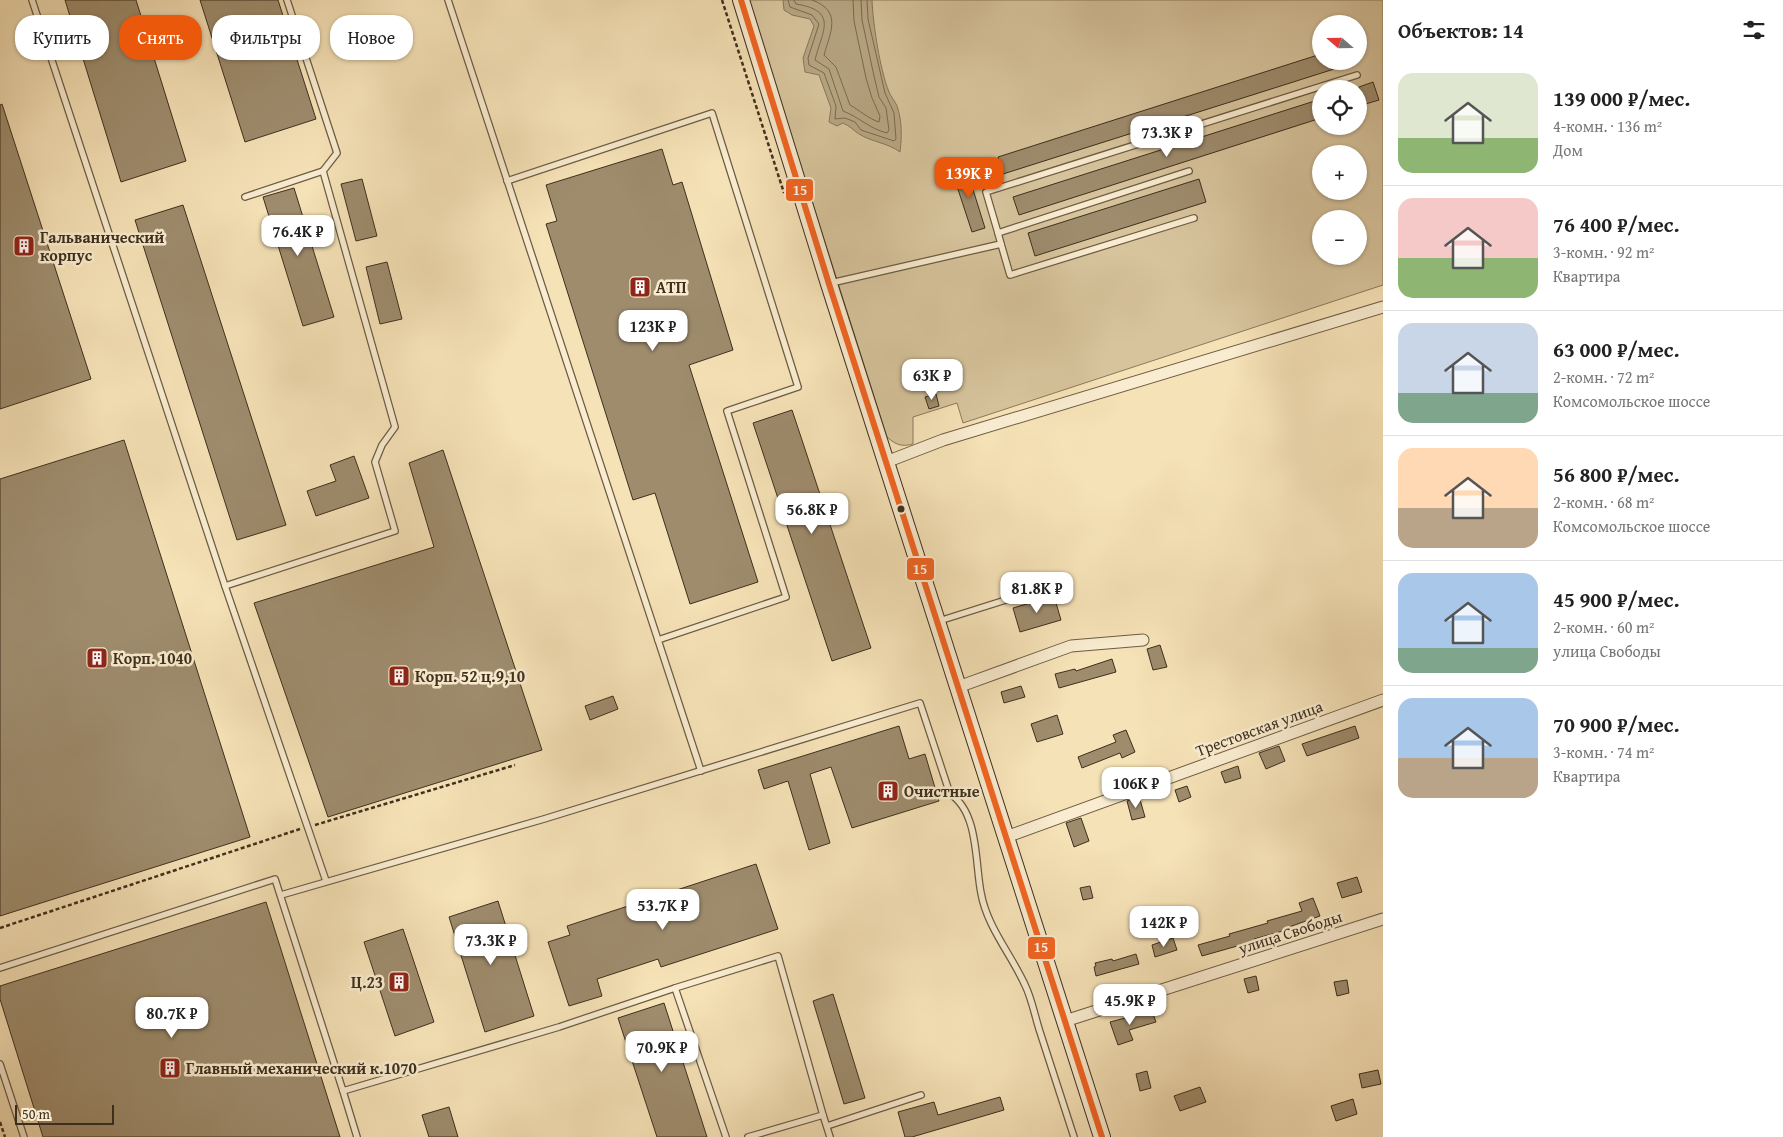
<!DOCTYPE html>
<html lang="ru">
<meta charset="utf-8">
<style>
:root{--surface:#fff;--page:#f2f2f2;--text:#222;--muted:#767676;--line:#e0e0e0;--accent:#ea580c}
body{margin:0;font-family:"Gentium Book Plus",serif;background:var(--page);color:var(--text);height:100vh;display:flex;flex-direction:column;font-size:19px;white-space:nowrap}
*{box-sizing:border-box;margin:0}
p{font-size:16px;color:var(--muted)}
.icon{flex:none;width:28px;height:28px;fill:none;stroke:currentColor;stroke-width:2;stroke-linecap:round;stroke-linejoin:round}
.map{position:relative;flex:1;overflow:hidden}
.sheet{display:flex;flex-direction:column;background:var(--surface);width:400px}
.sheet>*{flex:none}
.hud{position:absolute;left:15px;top:15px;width:475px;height:45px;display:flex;gap:10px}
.needle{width:32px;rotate:290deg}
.fabs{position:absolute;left:1312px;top:15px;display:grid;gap:10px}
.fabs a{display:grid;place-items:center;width:55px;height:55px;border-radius:50%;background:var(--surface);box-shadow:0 1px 4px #0004;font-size:25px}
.scale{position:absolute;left:15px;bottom:12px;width:99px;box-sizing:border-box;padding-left:5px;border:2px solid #3e2f1c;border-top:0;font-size:14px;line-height:18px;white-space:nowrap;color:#3e2f1c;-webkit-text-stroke:4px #f9ecd0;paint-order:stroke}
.price{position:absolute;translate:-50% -42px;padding:0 11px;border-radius:10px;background:#fff;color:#222;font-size:16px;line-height:32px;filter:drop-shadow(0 1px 2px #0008)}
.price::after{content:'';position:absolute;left:50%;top:30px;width:15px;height:11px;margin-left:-8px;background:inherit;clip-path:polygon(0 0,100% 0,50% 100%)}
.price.current{background:var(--accent);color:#fff}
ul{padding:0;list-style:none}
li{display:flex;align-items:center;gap:15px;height:125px;padding:0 15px}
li+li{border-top:1px solid var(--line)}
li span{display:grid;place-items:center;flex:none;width:140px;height:100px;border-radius:15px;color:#555}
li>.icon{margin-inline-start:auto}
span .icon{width:60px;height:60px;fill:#fffc;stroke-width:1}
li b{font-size:21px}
h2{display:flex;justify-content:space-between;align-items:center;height:60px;padding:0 15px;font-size:21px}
.pill{padding:0 18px;border-radius:20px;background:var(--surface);box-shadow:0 1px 4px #0004;font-size:18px;line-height:45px}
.pill.current{background:var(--accent);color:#fff}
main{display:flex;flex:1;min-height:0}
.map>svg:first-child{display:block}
.green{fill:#d7c49d;stroke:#8a7a5c;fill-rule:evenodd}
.water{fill:#b7a582;stroke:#877659}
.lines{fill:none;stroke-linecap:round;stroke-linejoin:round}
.shore{stroke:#7a6a4f;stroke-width:1}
.building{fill:#9e8c6d;stroke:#3e2f1c}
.lane-casing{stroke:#6c5c43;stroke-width:8}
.street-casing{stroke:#6c5c43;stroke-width:13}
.secondary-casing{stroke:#3e2f1c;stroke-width:18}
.path{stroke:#3e2f1c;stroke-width:2.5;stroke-dasharray:4 2.5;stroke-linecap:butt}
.lane{stroke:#f9ecd0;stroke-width:5.5}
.street{stroke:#f9ecd0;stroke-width:11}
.secondary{stroke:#f9ecd0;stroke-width:16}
.bus-1-casing{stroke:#f9ecd0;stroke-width:10}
.bus-1{stroke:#f26522;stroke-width:6}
.bus-dot{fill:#3e2f1c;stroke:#f9ecd0;stroke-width:2}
.labels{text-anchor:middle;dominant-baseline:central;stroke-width:5;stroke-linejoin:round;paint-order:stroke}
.poi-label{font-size:16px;font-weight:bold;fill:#3e2f1c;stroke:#f9ecd0;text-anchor:start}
.street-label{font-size:16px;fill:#3e2f1c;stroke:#f9ecd0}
.line-badge{stroke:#f9ecd0;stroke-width:2}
.badge-label{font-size:14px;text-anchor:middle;font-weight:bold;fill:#fff}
</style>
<main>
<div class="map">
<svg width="1383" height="1137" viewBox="0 0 1383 1137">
<rect width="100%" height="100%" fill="#f6e2b7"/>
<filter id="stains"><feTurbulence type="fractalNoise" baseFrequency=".004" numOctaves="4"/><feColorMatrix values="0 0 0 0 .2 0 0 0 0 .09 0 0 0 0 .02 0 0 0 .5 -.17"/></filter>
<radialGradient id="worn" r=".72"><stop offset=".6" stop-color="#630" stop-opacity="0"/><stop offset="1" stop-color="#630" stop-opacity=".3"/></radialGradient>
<path class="green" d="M748,0h635v285l-420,138 -6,-20 -44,14v27c-11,3 -17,1 -26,-7zM1321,24h38v37h-38zM1321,89h38v37h-38zM1321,154h38v37h-38zM1321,219h38v37h-38z"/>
<path class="water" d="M783,0h89c1,24 8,70 17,92 2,5 6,9 8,14 5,14 5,31 3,46 -12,-9 -28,-10 -41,-18 -6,-4 -9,-8 -16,-11l-6,3 -8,-4 2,-14 -12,-33 -14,-3 -2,-14 11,-32 -4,-7 -18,-4 -8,-5z"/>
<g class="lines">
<g class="shore">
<path d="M788,0l2,7 22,8 7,9 -11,34 1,7 15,8 12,33 -1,13 10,-1 10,4 6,8 33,11 2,-2 -2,-26 -9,-20 -17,-74 -1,-19"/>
<path d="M794,0l2,4c43,7 26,27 19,56l14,9 14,42c16,6 27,18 44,22l2,-3 -3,-22 -7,-11 -5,-21 -12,-56 -1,-20"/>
<path d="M812,0c31,11 18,33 12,55l12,12 14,38c9,5 19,14 29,17l1,-6 -8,-18 -6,-20 -12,-57 -1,-21"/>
</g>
</g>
<g class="building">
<path d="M65,0h71l50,161 -65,21z"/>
<path d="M200,0h78l38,119 -71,23z"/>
<path d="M1321,54v7h28l1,3 -347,110 -5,-17z"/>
<path d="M1373,82l6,18 -20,6v-19z"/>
<path d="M1321,99v19l-302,97 -6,-18z"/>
<path d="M2,104l89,275 -91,30v-304z"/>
<path d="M662,149l11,36 9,-3 51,168 -44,15 69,217 -68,22 -35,-111 -22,7 -87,-276 11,-3 -11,-36z"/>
<path d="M966,167l19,61 -13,4 -20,-61z"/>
<path d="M362,179l15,57 -21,5 -15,-57z"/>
<path d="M1199,179l7,23 -171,54 -7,-23z"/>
<path d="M294,188l40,129 -31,9 -40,-129z"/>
<path d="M183,205l103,320 -49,15 -102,-320z"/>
<path d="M387,262l15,57 -22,5 -14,-57z"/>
<path d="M936,394l3,12 -10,3 -4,-12z"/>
<path d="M792,410l79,238 -39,13 -79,-238z"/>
<path d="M124,440l126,397 -250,79v-437z"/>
<path d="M443,450l99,300 -214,67 -74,-214 180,-56 -25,-84z"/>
<path d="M354,456l15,42 -53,18 -9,-25 29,-10 -6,-16z"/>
<path d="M1054,596l7,24 -41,12 -7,-24z"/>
<path d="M1160,645l7,22 -14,3 -6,-21z"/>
<path d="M1112,659l4,13 -57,16 -4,-14 20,-5 1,2z"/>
<path d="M1021,686l4,11 -21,6 -3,-11z"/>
<path d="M613,696l5,13 -28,11 -5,-14z"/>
<path d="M1057,715l6,19 -26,8 -6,-18z"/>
<path d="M899,726l10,33 16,-5 14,47 -87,27 -21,-61 -21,7 20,69 -21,7 -21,-69 -24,8 -6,-19z"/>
<path d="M1355,726l4,12 -52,18 -5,-12z"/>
<path d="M1126,730l9,22 -13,6 -2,-5 -38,15 -4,-11 38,-15 -3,-7z"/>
<path d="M1279,746l6,15 -19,8 -7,-16z"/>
<path d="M1238,766l3,12 -16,5 -4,-11z"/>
<path d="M1187,786l4,11 -12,5 -4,-12z"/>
<path d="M1139,796l6,21 -13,3 -5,-19z"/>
<path d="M1081,818l8,23 -15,6 -8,-24z"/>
<path d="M756,864l22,65 -117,38 -3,-8 -61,20 5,17 -33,10 -21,-64 22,-7 -3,-9z"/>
<path d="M1357,877l5,15 -20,6 -5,-15z"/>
<path d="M1090,886l3,12 -10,2 -3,-12z"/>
<path d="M1313,898l7,18 -31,11 1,2 -36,10 1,2 -53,15 -4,-11 32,-9 -1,-2 39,-11 -1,-2 35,-10 -3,-8z"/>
<path d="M498,901l36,115 -49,16 -36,-115z"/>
<path d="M266,902l74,235h-297l-43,-138v-13z"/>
<path d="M403,929l31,93 -39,14 -31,-94z"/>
<path d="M1173,938l4,12 -22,7 -3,-12z"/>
<path d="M1136,954l3,10 -43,12 -2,-9 2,-1 -1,-3 17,-4 1,2z"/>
<path d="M1256,976l3,14 -11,3 -4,-14z"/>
<path d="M1347,980l2,13 -12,3 -3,-14z"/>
<path d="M833,994l32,104 -21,6 -31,-103z"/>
<path d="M664,1003l43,134h-50l-39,-119z"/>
<path d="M1152,1011l4,11 -27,8 4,10 -15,5 -8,-23z"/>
<path d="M1378,1070l3,14 -19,4 -3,-14z"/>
<path d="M1147,1071l4,17 -11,3 -4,-17z"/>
<path d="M1200,1087l6,15 -26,9 -6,-15z"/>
<path d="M1000,1097l4,13 -92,27h-7l-7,-25 36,-10 4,13z"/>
<path d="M1353,1099l4,15 -21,7 -5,-15z"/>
<path d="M449,1107l9,30h-29l-7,-22z"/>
</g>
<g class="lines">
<g class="lane-casing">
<g id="lane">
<path d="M32,0l193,586 101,295"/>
<path d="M448,0l253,771"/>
<path d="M507,181l205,-68 86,274 -71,24 59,186 -128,43"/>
<path d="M245,197l78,-26"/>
<path d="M998,233l-12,-41 371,-117"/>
<path d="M1001,244l9,31 184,-57"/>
<path d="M831,283l170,-39 -3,-11 191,-62"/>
<path d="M225,586l170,-55 -20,-69 7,-17 13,-18 -72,-256 14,-18 -50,-153"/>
<path d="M939,621l124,-39"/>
<path d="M281,895l263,-76 376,-116 30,91c29,18 25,70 31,99 6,34 30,61 44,92 7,14 10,32 15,47 11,35 23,70 34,105"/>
<path d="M0,968l275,-89 68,212 216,-64 116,-39 51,149"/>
<path d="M675,988l103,-32 45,159"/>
<path d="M0,1064l24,73"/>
<path d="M343,1091l14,46"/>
<path d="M827,1126l94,-31"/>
<path d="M748,1137l75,-22 7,22"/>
</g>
</g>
<g class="street-casing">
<g id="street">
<path d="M886,462l57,-22 440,-133"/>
<path d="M958,687l113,-41 72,-6"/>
<path d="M1006,837l377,-137"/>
<path d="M1065,1021l318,-102"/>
</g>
</g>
<g class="secondary-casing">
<path id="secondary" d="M741,0l88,284 273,853"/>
</g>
<g class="path">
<path d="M722,0l62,193"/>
<path d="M315,825l200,-60"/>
<path d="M0,928l300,-99"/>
<path d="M0,1122l5,15"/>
</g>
<use href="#lane" class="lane"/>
<use href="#street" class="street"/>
<use href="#secondary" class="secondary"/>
<g class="bus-1-casing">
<path id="bus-1" d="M741,0l88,284 273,853"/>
</g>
<use href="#bus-1" class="bus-1"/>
</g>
<defs>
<g id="building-square" transform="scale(1.125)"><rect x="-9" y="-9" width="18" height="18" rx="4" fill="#8f2418" stroke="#f9ecd0"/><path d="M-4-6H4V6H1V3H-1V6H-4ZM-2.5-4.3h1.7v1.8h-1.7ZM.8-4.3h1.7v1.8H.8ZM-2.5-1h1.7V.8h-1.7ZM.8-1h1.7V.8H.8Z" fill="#fff"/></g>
</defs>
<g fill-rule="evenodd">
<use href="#building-square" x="24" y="246"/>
<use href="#building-square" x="640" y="287"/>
<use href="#building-square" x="97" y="658"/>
<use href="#building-square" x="399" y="676"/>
<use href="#building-square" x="888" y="791"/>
<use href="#building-square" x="399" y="982"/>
<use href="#building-square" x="170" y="1068"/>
</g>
<circle class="bus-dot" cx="901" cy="509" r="4.5"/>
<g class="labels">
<g class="poi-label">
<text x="40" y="237">Гальванический<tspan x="40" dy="18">корпус</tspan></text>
<text x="656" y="287">АТП</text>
<text x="113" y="658">Корп. 1040</text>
<text x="415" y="676">Корп. 52 ц.9,10</text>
<text x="904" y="791">Очистные</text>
<text x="383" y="982" text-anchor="end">Ц.23</text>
<text x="186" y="1068">Главный механический к.1070</text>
</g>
<g class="street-label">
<text transform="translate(1259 728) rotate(-20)">Трестовская улица</text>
<text transform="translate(1290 932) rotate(-18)">улица Свободы</text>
</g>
</g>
<g class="line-badge">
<rect x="785" y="178" width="29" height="24" rx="5" fill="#f26522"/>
<rect x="906" y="557" width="29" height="24" rx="5" fill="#f26522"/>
<rect x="1027" y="936" width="29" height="24" rx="5" fill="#f26522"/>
</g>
<g class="badge-label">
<text x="800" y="195">15</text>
<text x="920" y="574">15</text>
<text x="1041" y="952">15</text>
</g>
<rect width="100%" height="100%" filter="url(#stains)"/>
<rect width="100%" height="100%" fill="url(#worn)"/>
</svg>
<div class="fabs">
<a><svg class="needle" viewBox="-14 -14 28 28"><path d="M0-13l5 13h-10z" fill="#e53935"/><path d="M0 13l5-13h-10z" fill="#767676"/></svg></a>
<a><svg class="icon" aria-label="locate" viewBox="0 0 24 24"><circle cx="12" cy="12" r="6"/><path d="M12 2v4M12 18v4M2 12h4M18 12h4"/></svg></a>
<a>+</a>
<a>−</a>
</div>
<div class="scale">50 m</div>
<b class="price" style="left:1167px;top:158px">73.3K ₽</b>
<b class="price current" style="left:969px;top:199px">139K ₽</b>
<b class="price" style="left:298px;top:257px">76.4K ₽</b>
<b class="price" style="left:653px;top:352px">123K ₽</b>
<b class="price" style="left:932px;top:401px">63K ₽</b>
<b class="price" style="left:812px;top:535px">56.8K ₽</b>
<b class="price" style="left:1037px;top:614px">81.8K ₽</b>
<b class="price" style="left:1136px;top:809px">106K ₽</b>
<b class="price" style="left:663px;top:931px">53.7K ₽</b>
<b class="price" style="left:1164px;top:948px">142K ₽</b>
<b class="price" style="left:491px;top:966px">73.3K ₽</b>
<b class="price" style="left:1130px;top:1026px">45.9K ₽</b>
<b class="price" style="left:172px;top:1039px">80.7K ₽</b>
<b class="price" style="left:662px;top:1073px">70.9K ₽</b>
<div class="hud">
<a class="pill">Купить</a>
<a class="pill current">Снять</a>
<a class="pill">Фильтры</a>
<a class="pill">Новое</a>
</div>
</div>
<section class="sheet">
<h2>Объектов: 14<svg class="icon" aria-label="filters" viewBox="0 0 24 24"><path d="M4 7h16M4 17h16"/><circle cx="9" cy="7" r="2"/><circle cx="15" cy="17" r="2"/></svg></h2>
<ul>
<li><span style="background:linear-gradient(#dfe7d0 65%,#8fb573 0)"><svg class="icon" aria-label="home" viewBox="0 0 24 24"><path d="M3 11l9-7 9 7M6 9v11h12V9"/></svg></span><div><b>139 000 ₽/мес.</b><p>4-комн. · 136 m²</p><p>Дом</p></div></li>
<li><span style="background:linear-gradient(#f6c9c9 60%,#8fb573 0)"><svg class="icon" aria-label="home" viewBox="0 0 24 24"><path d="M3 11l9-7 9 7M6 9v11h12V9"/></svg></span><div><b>76 400 ₽/мес.</b><p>3-комн. · 92 m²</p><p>Квартира</p></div></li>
<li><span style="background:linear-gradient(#c9d6e8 70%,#7fa58c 0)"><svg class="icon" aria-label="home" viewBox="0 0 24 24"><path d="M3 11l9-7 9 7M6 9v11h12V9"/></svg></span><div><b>63 000 ₽/мес.</b><p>2-комн. · 72 m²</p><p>Комсомольское шоссе</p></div></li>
<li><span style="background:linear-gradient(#ffd9b3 60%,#b9a48a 0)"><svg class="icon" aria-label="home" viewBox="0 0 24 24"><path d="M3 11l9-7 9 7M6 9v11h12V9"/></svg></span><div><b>56 800 ₽/мес.</b><p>2-комн. · 68 m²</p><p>Комсомольское шоссе</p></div></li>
<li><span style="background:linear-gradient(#a9c7e8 75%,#7fa58c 0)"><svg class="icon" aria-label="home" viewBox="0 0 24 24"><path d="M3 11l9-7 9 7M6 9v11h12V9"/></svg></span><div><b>45 900 ₽/мес.</b><p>2-комн. · 60 m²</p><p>улица Свободы</p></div></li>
<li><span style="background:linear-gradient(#a9c7e8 60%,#b9a48a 0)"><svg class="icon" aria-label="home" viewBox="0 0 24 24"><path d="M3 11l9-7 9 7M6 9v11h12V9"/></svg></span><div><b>70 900 ₽/мес.</b><p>3-комн. · 74 m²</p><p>Квартира</p></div></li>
</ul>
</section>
</main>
